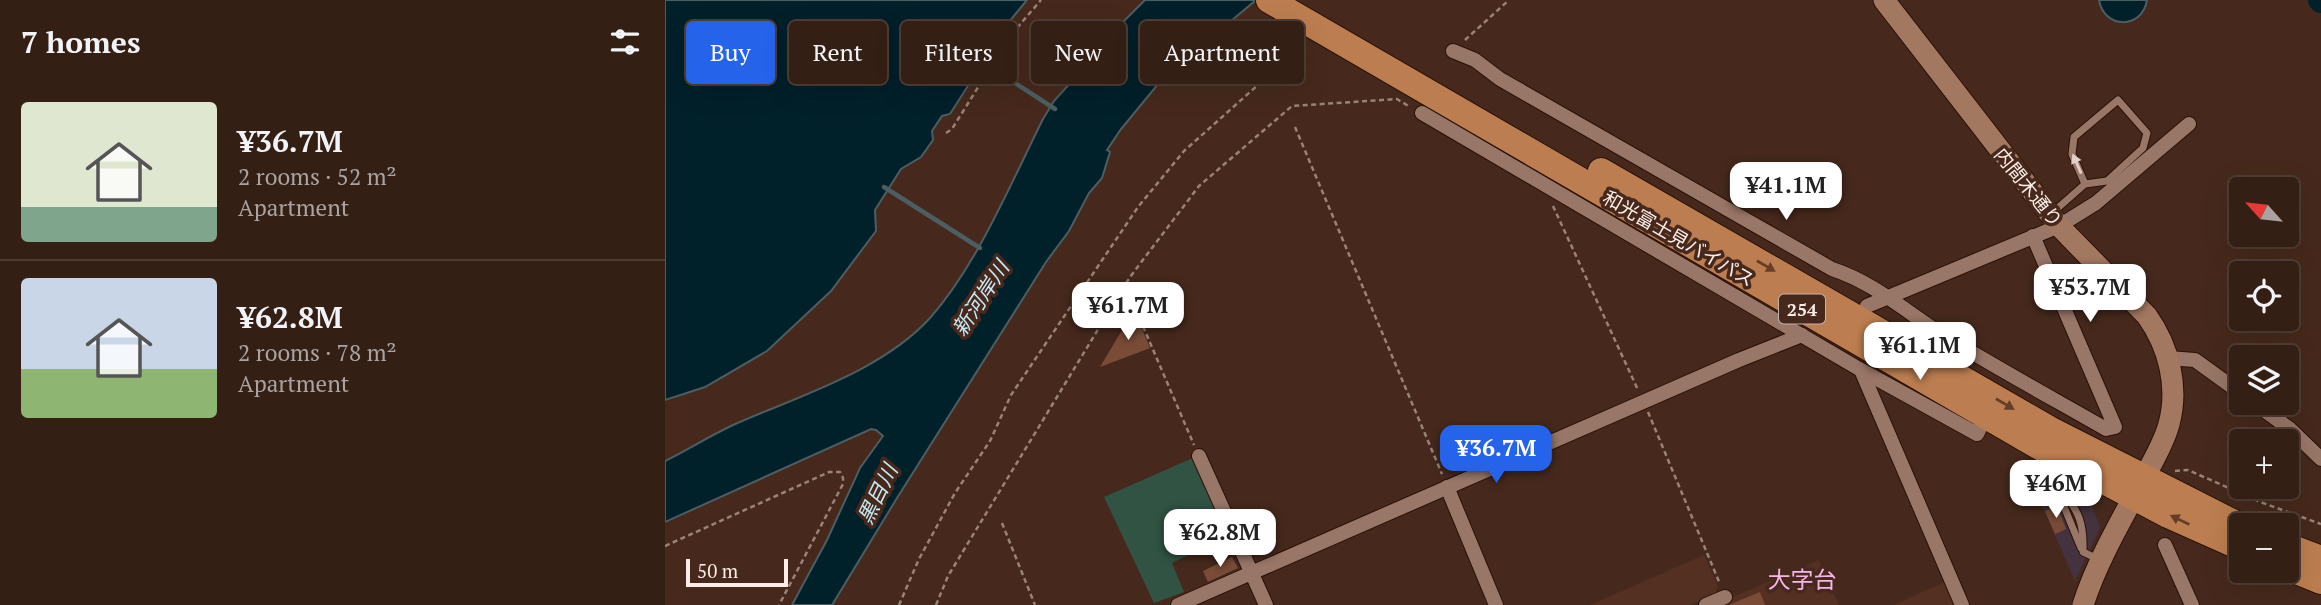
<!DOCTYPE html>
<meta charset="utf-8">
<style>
:root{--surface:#341f15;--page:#3c271e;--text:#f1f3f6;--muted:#a9a2a0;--line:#4e3d34;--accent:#2563eb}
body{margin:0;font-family:"PT Serif","Noto Sans JP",serif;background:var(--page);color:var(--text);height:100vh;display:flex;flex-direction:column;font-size:26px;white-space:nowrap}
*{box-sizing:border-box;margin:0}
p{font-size:23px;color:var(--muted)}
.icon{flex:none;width:38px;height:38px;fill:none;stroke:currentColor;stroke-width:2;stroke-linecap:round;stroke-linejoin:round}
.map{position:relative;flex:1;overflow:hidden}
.details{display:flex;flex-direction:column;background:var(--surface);width:665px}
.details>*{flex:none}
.banner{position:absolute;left:21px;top:21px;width:665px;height:63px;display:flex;gap:14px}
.needle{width:46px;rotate:297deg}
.fabs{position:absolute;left:1564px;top:177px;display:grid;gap:14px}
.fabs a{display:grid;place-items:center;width:70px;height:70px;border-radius:7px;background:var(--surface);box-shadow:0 7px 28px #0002,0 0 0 2px var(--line);font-size:35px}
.scale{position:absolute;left:21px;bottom:18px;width:102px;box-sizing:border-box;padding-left:7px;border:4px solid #fcede6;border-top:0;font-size:19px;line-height:24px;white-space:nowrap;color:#fcede6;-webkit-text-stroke:5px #46291c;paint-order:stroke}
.price{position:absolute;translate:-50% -60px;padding:0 16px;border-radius:14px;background:#fff;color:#222;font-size:23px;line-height:46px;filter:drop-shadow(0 2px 4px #0008)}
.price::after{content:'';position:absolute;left:50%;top:42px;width:21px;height:16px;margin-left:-10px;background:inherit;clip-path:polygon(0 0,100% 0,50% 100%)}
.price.current{background:var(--accent);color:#fff}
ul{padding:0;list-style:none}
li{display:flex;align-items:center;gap:21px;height:175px;padding:0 21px}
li+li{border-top:2px solid var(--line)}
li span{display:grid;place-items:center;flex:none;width:196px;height:140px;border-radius:7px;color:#555}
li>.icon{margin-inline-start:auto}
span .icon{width:84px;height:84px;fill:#fffc;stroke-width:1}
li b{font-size:30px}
h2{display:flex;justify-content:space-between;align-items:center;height:84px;padding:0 21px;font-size:30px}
.chip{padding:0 24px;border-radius:7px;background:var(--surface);box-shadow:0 7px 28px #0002,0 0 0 2px var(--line);font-size:24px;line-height:63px}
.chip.current{background:var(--accent);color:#fff}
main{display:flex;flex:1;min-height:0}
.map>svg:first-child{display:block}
.commercial{fill:#44333e}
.built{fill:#533021}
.green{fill:#305343}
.water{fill:#00202a;stroke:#4c5e62;stroke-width:2}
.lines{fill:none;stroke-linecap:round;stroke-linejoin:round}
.stream{stroke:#4c5e62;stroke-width:4.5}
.river{stroke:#00202a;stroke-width:24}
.building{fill:#7a4c38}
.lane-casing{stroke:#2b1105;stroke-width:9}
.street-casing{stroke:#2b1105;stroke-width:16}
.secondary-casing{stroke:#2b1105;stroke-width:23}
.highway-casing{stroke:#2b1105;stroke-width:28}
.path{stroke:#998378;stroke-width:2.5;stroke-dasharray:5 3.5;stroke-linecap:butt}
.lane{stroke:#987668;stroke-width:7}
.street{stroke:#987668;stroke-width:14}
.secondary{stroke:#a37861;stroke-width:21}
.highway{stroke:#bc7e50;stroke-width:26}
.oneway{fill:#e3cfc6}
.oneway2{fill:#643e29}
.labels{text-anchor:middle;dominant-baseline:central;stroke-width:7;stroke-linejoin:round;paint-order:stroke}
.shield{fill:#46291c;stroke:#c5b2a9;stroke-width:2}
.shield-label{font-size:18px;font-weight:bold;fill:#fcede6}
.street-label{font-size:19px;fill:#fcede6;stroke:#46291c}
.water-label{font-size:21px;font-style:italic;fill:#c7e9f6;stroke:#46291c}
.quarter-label{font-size:23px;fill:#f6b5e9;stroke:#46291c}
</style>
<main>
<section class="details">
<h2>7 homes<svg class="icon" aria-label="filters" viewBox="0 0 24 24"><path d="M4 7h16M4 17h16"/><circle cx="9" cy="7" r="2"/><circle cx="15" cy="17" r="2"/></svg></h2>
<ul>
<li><span style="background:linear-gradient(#dfe7d0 75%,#7fa58c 0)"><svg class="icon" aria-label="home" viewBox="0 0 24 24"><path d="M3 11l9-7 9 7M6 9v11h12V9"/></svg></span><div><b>¥36.7M</b><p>2 rooms · 52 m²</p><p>Apartment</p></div></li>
<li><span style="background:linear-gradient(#c9d6e8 65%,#8fb573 0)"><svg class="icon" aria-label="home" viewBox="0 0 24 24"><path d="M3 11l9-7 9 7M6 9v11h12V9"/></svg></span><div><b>¥62.8M</b><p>2 rooms · 78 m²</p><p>Apartment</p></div></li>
</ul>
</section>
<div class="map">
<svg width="1656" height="605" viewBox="0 0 1656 605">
<rect width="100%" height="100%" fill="#46291c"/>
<path class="commercial" d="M1359,465l66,35 10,28 -25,53z"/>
<g class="built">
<path d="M1039,555l14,31 -3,8 -25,11h-100z"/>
<path d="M1154,560l20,45h-125z"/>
<path d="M1280,582l10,23h-62z"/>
</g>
<path class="green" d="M530,457l36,83 -2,4 -10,4 -14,-1 -33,16 12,29 -30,11 -50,-106z"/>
<g class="water">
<path d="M0,0h362l-19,23 -58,91 -8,2 -10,15 1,9 -12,17 -20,12 -26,41 1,21 -45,60 -64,60 -62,36 -40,13z"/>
<path d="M480,0h111l-93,78 -42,51 -14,21 3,2 -8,26 -13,15 -20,38 -23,31 -149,236 -65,107h-40l35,-65 33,-72 23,-32 -7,-6 -5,-1 -206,93v-61c22,-11 43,-24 66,-35 64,-29 150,-54 199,-108 47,-53 81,-135 113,-199l11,-18 37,-41 11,-17z"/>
<path d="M1434,0h48c-5,30 -43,29 -48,0z"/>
</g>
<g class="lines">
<g class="stream">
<path d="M344,79l46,30"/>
<path d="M219,187l96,61"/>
</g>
<path class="river" d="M1655,0l1,1"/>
</g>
<g class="building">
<path d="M469,310l16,38 -50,19z"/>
<path d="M1392,506l9,23 -11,5 -10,-23z"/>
<path d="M567,557l6,11 -30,14 -5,-11z"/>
<path d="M1095,592l5,13h-35l1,-1z"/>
</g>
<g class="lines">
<g class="lane-casing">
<g id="lane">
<path d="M1386,214l34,-30 -13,-30 2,-17 44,-37 29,33 -4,15 -36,33 -22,3"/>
<path d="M1405,470l-9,20c18,21 23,33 22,62l15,7"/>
<path d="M1396,490l-1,7 21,51"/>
</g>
</g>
<g class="street-casing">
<g id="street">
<path d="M788,51l22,9 25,19 332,190c40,13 71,40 106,63 55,34 112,65 168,97l9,-2 -82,-191"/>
<path d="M757,113l439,257 101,235"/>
<path d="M1202,306l192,-80 37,-23 93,-79"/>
<path d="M1503,358l27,2 47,34"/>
<path d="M1196,370l116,64 9,-18"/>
<path d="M1588,402l37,27 31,30"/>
<path d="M534,456l67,149"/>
<path d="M782,487l49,118"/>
<path d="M1500,545l27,60"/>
<path d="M513,605l561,-245 63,-25"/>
<path d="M1041,605l19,-8"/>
</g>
</g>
<g class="secondary-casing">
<path id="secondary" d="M1219,0l175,226 88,90c22,31 32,71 22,108 -5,19 -16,37 -25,54 -22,41 -47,83 -61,127"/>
</g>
<g class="highway-casing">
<g id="highway">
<path d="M604,0l769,446 130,69 74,33"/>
<path d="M936,171l450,259 191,97"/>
<path d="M1622,546l34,13"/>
<path d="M1622,567l34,14"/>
</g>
</g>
<g class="path">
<path d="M800,40l44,-40"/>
<path d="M630,127l147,347"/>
<path d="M281,133l6,-4 58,-93 31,-36"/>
<path d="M888,206l85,184"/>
<path d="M468,303l61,142"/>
<path d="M983,412l72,172"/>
<path d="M1510,471l13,-1 75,33 58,21"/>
<path d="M337,523l33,82"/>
<path d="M0,546l164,-74h11l3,6v6l-64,121"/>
<path d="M234,605l20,-46 36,-66 35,-52 21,-46 127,-188 46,-56 112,-100"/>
<path d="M271,605l12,-29 182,-299 69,-91 93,-80 105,-7 13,8"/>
</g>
<use href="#lane" class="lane"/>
<use href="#street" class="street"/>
<use href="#secondary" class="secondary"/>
<use href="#highway" class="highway"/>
</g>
<defs><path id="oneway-solid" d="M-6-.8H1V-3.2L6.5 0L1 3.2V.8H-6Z" transform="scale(1.75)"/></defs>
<use class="oneway" href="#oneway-solid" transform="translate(1412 164) rotate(-114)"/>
<g class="oneway2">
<use href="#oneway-solid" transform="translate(1101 266) rotate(30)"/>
<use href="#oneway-solid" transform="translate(1340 404) rotate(30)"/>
<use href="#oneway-solid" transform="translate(1515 520) rotate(-154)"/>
</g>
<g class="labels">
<rect class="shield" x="1114" y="294.5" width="46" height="29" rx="5"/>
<g class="shield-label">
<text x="1137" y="309">254</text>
</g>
<g class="street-label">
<text transform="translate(1364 187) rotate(51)">内間木通り</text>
<text transform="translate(1014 238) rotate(30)">和光富士見バイパス</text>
</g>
<g class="water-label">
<text transform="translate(315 298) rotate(-57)">新河岸川</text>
<text transform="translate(212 494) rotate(-64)">黒目川</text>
</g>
<g class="quarter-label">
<text x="1137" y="579">大字台</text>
</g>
</g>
</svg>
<div class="fabs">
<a><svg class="needle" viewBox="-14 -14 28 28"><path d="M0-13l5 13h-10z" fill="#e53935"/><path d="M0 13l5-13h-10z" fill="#a9a2a0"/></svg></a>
<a><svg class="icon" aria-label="locate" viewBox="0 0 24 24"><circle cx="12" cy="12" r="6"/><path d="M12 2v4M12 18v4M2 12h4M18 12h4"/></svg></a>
<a><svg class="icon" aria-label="layers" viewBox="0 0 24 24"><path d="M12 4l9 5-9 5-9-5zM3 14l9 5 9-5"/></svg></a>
<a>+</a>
<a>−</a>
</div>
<div class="scale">50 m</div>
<b class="price" style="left:1121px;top:222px">¥41.1M</b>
<b class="price" style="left:1425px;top:324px">¥53.7M</b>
<b class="price" style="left:463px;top:342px">¥61.7M</b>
<b class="price" style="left:1255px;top:382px">¥61.1M</b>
<b class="price current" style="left:831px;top:485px">¥36.7M</b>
<b class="price" style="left:1391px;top:520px">¥46M</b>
<b class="price" style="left:555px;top:569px">¥62.8M</b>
<div class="banner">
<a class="chip current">Buy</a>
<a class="chip">Rent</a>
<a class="chip">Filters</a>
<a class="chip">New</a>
<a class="chip">Apartment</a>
</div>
</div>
</main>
